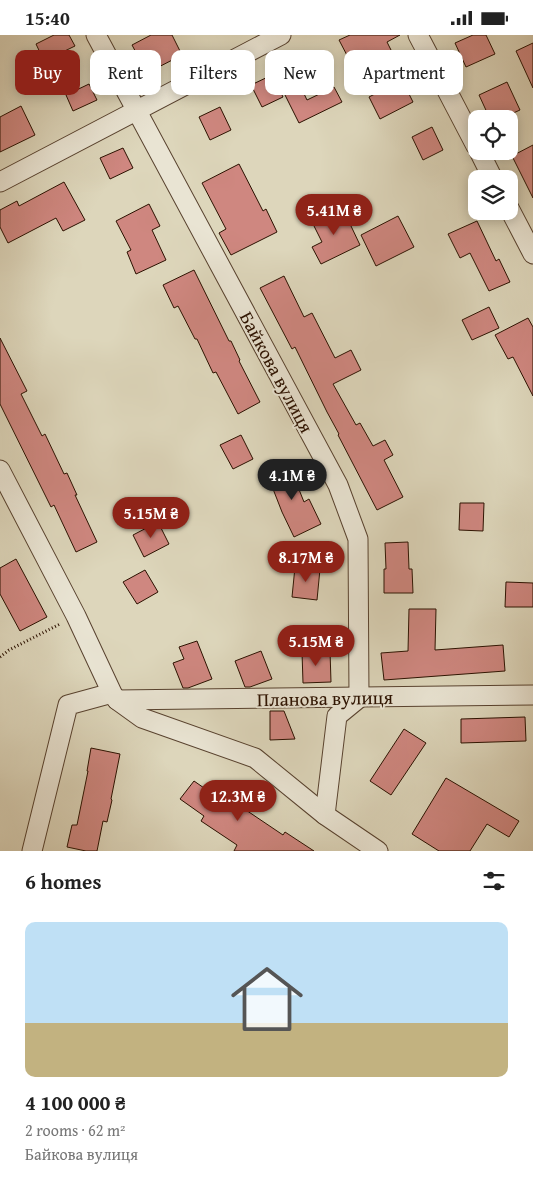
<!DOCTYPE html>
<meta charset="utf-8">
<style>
:root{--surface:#fff;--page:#f6f6f6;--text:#222;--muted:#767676;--line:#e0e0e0;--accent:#8f2418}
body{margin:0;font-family:"Gentium Book Plus",serif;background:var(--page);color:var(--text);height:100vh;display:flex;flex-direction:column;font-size:19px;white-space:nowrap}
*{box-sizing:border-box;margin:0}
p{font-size:16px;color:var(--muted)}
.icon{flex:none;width:28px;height:28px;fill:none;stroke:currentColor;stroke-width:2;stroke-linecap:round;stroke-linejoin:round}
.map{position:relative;height:816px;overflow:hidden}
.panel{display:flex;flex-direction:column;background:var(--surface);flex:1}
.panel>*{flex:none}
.guide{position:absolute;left:15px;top:15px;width:504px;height:45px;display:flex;gap:10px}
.controls{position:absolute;left:468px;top:75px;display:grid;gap:10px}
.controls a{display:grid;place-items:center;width:50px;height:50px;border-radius:10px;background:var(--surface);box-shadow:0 2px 12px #0003;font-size:25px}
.price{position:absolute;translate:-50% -42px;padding:0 11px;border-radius:18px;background:var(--accent);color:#fff;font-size:16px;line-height:32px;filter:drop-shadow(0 1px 2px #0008)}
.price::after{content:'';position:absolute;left:50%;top:30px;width:15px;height:11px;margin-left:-8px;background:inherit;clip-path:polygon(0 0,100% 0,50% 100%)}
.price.active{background:#222;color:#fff}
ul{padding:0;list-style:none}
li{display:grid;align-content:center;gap:10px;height:265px;padding:0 25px}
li+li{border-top:1px solid var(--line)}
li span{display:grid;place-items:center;height:155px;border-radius:10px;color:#555}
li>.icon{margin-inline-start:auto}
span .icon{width:90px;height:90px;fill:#fffc;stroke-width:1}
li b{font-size:21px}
h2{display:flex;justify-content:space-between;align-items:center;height:60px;padding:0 25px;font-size:21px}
.tag{padding:0 18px;border-radius:10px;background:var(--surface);box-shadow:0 2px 12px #0003;font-size:18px;line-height:45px}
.tag.active{background:var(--accent);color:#fff}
.status{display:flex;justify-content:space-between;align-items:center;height:35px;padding:0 25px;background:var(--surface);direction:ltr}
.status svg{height:14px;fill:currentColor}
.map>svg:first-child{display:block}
.building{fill:#cf8780;stroke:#2b1100}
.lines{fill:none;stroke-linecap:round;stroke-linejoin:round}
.street-casing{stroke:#58422f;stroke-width:21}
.path{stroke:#2b1100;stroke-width:3;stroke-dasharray:1 2.5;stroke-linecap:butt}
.street{stroke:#e9e4d3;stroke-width:19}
.labels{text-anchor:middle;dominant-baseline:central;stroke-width:4;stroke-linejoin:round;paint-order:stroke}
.street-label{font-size:19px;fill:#2b1100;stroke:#e9e4d3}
</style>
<div class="status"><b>15:40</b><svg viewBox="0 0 49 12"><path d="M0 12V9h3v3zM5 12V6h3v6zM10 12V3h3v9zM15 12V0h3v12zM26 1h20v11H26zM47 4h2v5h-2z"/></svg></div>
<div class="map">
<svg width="533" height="816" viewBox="0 0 533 816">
<rect width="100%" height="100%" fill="#ddd6bb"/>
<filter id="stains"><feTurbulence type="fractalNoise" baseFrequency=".004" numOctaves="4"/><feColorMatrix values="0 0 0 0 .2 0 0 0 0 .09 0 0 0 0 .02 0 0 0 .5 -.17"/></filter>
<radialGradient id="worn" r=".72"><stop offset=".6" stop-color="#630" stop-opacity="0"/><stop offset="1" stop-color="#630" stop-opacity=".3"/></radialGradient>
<g class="building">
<path d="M54,0h15l6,11 -31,15 -8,-17z"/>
<path d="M151,0h21l10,20 -35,18 -15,-28z"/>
<path d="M350,0h50l-13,7 5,10 -19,10 -5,-10 -18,9 -11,-21z"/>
<path d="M473,0h13l9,19 -29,13 -11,-24z"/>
<path d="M533,8v45l-17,-37z"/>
<path d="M52,22l9,17 -24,12 -8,-17z"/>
<path d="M272,40l11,22 -21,10 -11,-22z"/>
<path d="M296,42l11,23 27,-13 8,15 -43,21 -19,-38z"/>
<path d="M402,45l11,22 -33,17 -11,-22z"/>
<path d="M507,47l13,28 -20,9h-10l-11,-24z"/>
<path d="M89,49l8,16 -24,11 -7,-16z"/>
<path d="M21,71l14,29 -35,17v-35z"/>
<path d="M220,72l11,23 -21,10 -11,-23z"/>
<path d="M432,92l11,23 -20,10 -11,-23z"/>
<path d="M533,110v53l-21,-42z"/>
<path d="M123,113l10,20 -23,11 -10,-21z"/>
<path d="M239,129l24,47 3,-2 11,23 -46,23 -12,-22 7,-4 -24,-46z"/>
<path d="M64,147l21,38 -22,11 -7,-13 -48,25 -8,-16v-17l17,-9 2,5z"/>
<path d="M149,169l11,22 -8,4 14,30 -30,14 -9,-22 4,-2 -15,-29z"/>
<path d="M342,172l18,38 -39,19 -9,-17 10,-5 -10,-20z"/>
<path d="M398,181l16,31 -38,19 -15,-31z"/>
<path d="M477,186l19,40 3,-2 11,23 -21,9 -19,-38 -10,5 -12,-24z"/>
<path d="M194,235l35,71h2l9,19 -1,1 21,41 -22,12 -22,-42 -3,1 -16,-34h-2l-17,-33 -4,2 -11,-23z"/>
<path d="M284,241l20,41 8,-4 23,45 16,-8 10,20 -28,14 23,41 4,-2 13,23 12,-6 8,15 -9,5 19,37 -26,13 -39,-75 1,-1 -12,-22 -32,-65 -3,2 -32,-61z"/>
<path d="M489,272l10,21 -27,12 -10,-20z"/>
<path d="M528,283l5,9v69l-20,-39 -5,2 -13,-24z"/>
<path d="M0,303l27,53 -6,3 21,42 3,-2 19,40 3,-1 10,22h-2l22,47 -21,10 -22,-47 -3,2 -51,-103z"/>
<path d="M241,400l12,24 -20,10 -13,-24z"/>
<path d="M288,427l16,40 5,-3 12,25 -27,13 -12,-25 -16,-41z"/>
<path d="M460,468h24l-1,28 -24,-1z"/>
<path d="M158,487l11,22 -25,13 -11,-22z"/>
<path d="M408,507l1,27h3l1,24h-29v-24h2l-1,-26z"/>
<path d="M16,524l31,58 -27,14 -20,-37v-26z"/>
<path d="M295,532l25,2 -3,31 -25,-3z"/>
<path d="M145,535l13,22 -21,12 -14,-22z"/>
<path d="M506,547l27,1v24h-28z"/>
<path d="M409,574h27l-1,41 68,-5 2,26 -121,9 -3,-27 27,-2z"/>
<path d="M197,606l15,38 -24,9h-5l-10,-25 11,-4 -5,-12z"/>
<path d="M261,616l11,28 -22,8h-5l-10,-26z"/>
<path d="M330,616l1,31 -28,1 -1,-31z"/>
<path d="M270,676h14l11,28 -25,1z"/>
<path d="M525,682l1,24 -65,2v-24z"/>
<path d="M404,694l22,14 -35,52 -21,-14z"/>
<path d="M91,713l29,6 -9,45 1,1 -5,22 -4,-1 -6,30h-11l-19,-4 5,-22h5l11,-54h-1z"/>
<path d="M446,743l73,43 -10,16 -22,-13 -17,27h-31l-27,-17z"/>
<path d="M194,746l23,16 7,-11 18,12 -5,6 46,31 2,-3 29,19h-80l3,-6 -36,-24 3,-5 -24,-17z"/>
</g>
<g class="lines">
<g class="street-casing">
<g id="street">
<path d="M96,0l242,450 20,54 1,159 -22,18 -12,99"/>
<path d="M418,0l58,111"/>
<path d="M479,116l14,28"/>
<path d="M0,147l281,-147"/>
<path d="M509,173l24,46"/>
<path d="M0,435l76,146 36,77 -44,12 -36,146"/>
<path d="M115,662l2,3 25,18 113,40 70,57 53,36"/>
<path d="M117,665l416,-5"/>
</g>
</g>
<path class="path" d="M0,622l9,-7 51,-26"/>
<use href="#street" class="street"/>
</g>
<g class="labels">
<g class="street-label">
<text transform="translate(277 337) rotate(62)">Байкова вулиця</text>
<text transform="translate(325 663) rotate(-1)">Планова вулиця</text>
</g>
</g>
<rect width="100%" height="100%" filter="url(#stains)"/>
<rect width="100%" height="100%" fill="url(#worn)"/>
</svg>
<div class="controls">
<a><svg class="icon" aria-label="locate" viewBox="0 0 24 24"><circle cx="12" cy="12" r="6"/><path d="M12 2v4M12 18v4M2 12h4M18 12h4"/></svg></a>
<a><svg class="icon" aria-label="layers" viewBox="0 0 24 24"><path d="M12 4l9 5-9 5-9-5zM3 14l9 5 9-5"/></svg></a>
</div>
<b class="price" style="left:334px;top:201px">5.41M ₴</b>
<b class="price active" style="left:292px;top:466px">4.1M ₴</b>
<b class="price" style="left:151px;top:504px">5.15M ₴</b>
<b class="price" style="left:306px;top:548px">8.17M ₴</b>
<b class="price" style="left:316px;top:632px">5.15M ₴</b>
<b class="price" style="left:238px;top:787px">12.3M ₴</b>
<div class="guide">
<a class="tag active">Buy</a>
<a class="tag">Rent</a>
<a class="tag">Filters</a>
<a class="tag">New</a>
<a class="tag">Apartment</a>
</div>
</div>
<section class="panel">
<h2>6 homes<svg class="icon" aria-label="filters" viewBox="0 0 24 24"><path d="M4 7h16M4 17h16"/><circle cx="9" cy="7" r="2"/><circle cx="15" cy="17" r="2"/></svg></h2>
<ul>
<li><span style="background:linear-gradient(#bfe0f5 65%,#c2b280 0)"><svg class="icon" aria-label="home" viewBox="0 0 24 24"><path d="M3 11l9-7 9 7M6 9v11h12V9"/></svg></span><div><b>4 100 000 ₴</b><p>2 rooms · 62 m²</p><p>Байкова вулиця</p></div></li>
</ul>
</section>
